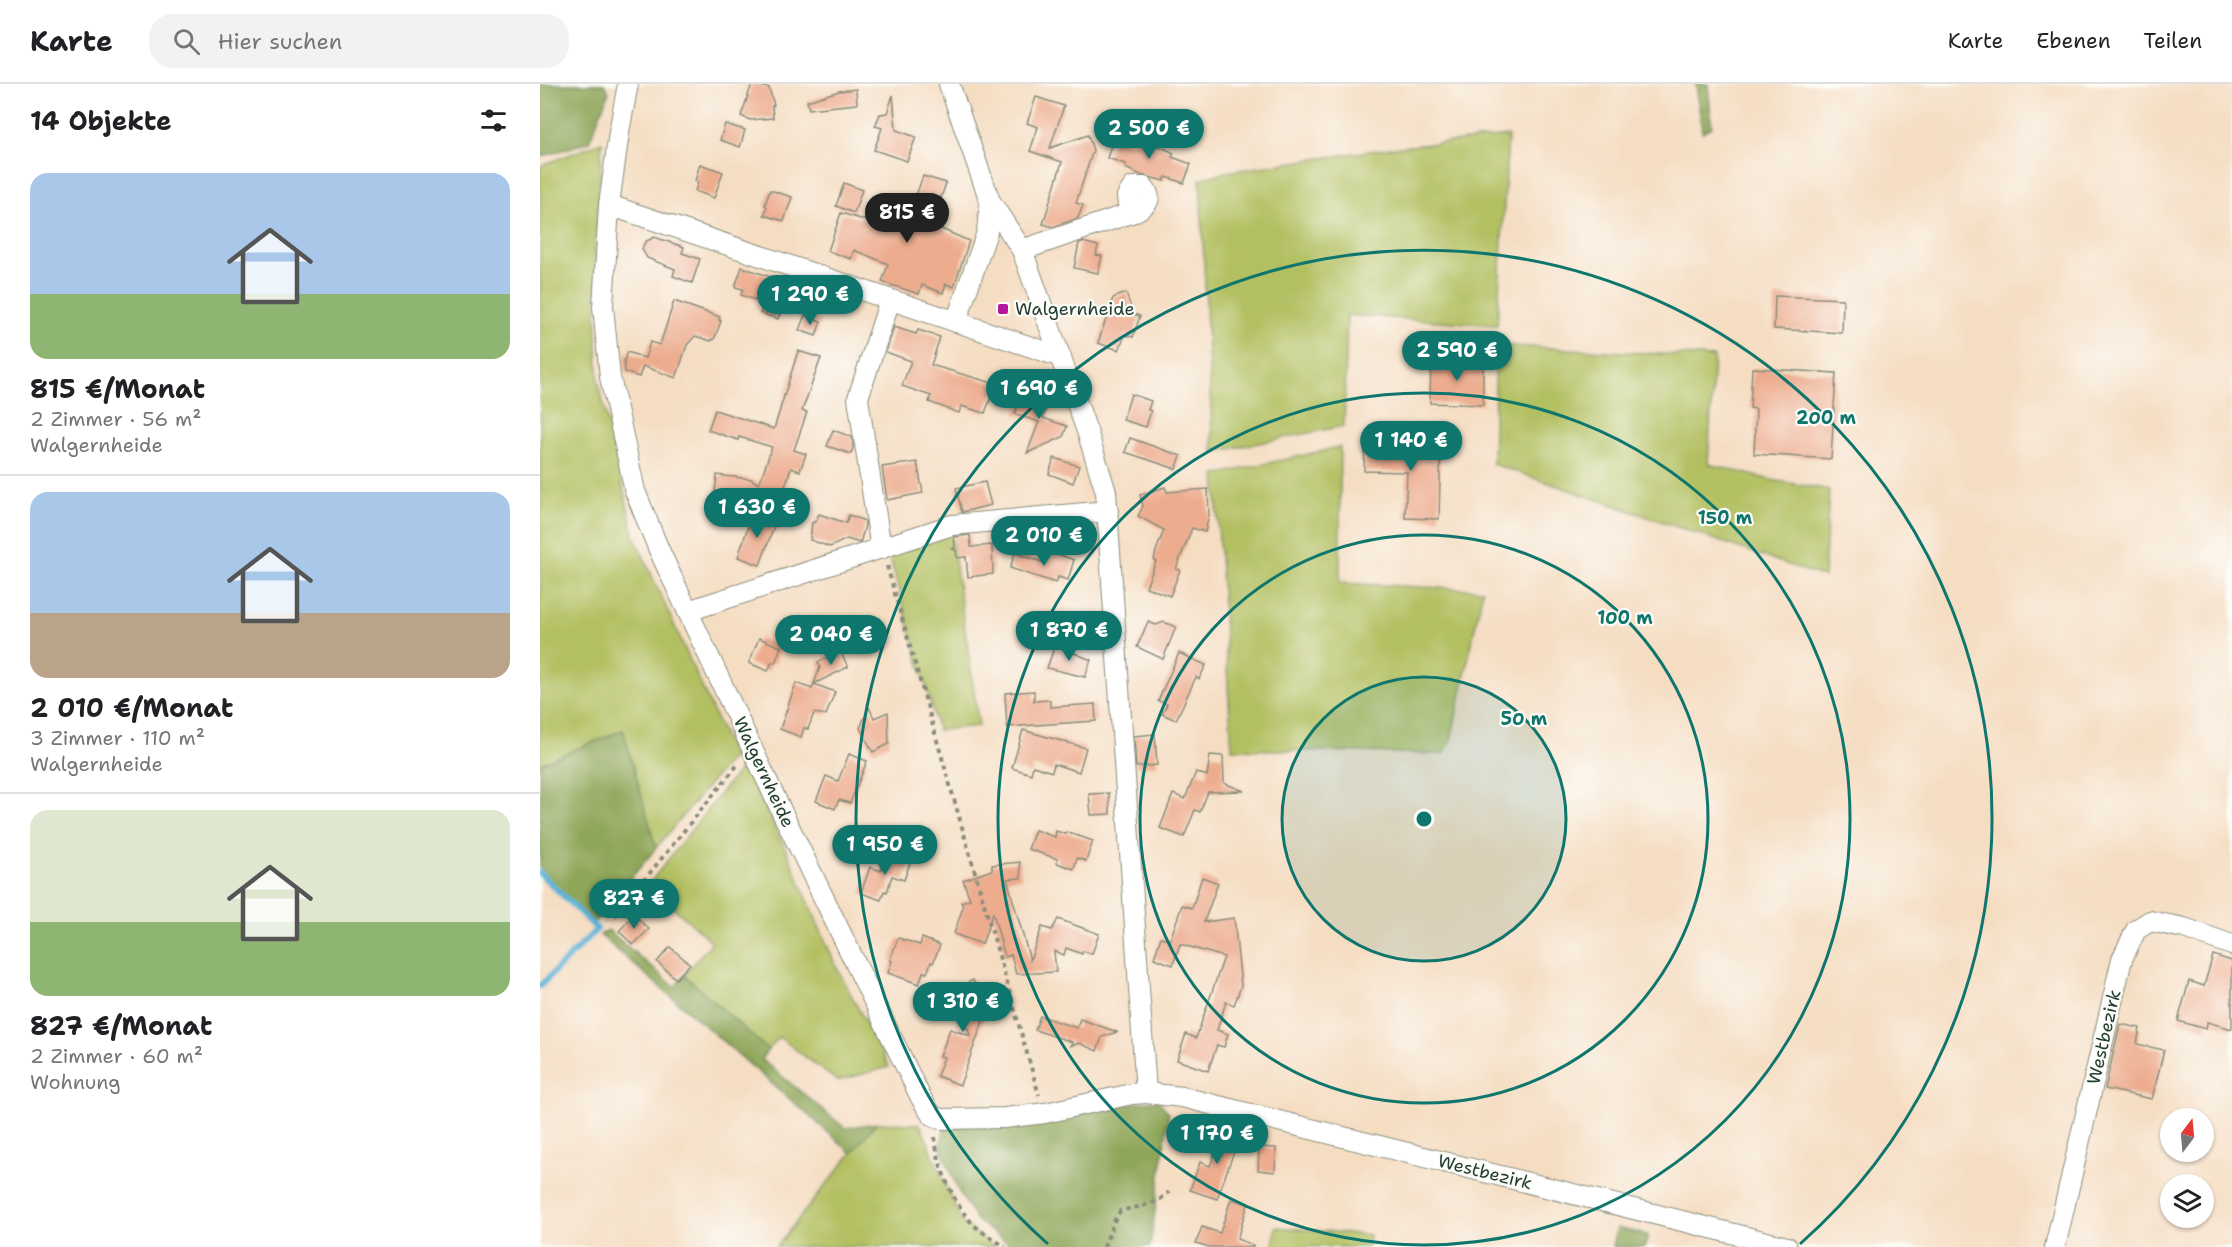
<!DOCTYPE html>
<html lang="de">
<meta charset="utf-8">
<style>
:root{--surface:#fff;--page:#f2f2f2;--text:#202124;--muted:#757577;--line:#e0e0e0;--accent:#0f766e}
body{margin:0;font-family:"Shantell Sans",sans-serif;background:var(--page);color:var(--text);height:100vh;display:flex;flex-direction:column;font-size:22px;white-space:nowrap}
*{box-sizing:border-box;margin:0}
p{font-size:20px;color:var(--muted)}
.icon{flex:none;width:33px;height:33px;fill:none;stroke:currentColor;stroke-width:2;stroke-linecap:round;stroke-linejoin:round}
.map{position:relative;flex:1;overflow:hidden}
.drawer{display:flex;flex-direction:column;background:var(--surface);width:540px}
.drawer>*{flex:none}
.needle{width:39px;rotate:16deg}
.controls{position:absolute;left:1620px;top:1024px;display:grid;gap:12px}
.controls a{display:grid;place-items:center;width:54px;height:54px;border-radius:50%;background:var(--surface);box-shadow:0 2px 4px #0004;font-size:30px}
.price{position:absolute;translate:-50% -51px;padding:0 14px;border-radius:21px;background:var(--accent);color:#fff;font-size:20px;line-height:39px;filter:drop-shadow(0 2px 3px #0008)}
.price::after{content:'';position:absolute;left:50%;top:36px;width:18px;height:14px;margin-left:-9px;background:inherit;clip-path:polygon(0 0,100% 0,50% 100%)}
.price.selected{background:#222;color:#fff}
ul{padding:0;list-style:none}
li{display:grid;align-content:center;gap:12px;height:318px;padding:0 30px}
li+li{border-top:2px solid var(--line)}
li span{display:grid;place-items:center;height:186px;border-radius:18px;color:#555}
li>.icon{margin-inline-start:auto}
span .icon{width:108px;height:108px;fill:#fffc;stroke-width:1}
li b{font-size:26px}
h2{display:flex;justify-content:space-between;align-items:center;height:72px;padding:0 30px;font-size:26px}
header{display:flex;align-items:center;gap:36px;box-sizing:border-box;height:84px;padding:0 30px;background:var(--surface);border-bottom:2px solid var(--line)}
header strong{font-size:28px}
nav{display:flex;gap:33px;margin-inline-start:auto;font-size:21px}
.search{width:420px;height:54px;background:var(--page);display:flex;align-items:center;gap:15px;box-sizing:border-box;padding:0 21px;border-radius:24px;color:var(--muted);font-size:22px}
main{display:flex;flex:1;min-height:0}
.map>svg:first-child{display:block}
.green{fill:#b3c062;stroke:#697e4b;stroke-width:1.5}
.forest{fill:#8ea658;stroke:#567246;stroke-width:1.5}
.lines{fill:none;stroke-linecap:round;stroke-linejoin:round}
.stream{stroke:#5bb3d8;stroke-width:6}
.building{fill:#edac8e}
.minor-casing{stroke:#8a8d7b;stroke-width:22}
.path{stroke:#8a8d7b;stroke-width:4;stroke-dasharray:4.5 4.5;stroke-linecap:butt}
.minor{stroke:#fff;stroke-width:20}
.ring{fill:none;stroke:#0f766e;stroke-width:3}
.poi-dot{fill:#b5179e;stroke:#fdfcf7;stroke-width:2}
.labels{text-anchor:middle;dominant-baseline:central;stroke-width:4.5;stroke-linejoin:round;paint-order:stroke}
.poi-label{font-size:18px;fill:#1f3d34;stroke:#fdfcf7;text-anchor:start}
.street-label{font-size:18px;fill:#1f3d34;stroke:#fdfcf7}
.centre{fill:#0f766e;stroke:#fdfcf7;stroke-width:3}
.ring-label{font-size:18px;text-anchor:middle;font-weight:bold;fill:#0f766e;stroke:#fdfcf7;stroke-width:4.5;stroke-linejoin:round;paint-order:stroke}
</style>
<header>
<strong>Karte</strong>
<div class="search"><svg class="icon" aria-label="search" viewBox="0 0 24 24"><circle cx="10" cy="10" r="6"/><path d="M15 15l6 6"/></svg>Hier suchen</div>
<nav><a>Karte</a><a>Ebenen</a><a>Teilen</a></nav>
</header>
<main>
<section class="drawer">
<h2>14 Objekte<svg class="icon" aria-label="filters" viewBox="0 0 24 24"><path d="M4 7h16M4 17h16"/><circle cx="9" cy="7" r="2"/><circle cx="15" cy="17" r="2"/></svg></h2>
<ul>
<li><span style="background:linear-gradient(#a9c7e8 65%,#8fb573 0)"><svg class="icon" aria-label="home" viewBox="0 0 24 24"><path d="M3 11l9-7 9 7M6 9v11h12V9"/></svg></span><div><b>815 €/Monat</b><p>2 Zimmer · 56 m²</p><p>Walgernheide</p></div></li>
<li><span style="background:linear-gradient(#a9c7e8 65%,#b9a48a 0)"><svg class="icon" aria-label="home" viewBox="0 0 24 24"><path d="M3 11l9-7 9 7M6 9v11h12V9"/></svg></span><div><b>2 010 €/Monat</b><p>3 Zimmer · 110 m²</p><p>Walgernheide</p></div></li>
<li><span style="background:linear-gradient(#dfe7d0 60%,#8fb573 0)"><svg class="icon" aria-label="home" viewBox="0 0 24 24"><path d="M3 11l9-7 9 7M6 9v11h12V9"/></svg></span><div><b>827 €/Monat</b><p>2 Zimmer · 60 m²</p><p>Wohnung</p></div></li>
</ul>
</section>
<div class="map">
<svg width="1692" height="1163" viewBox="0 0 1692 1163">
<rect width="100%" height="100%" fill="#fdfcf7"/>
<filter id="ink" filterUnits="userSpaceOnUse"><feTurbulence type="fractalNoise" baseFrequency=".0167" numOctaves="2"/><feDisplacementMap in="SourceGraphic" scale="12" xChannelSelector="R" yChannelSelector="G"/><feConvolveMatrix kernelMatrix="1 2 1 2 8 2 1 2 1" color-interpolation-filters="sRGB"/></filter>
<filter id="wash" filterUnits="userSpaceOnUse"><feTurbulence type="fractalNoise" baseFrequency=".008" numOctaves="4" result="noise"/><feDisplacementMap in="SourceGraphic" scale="24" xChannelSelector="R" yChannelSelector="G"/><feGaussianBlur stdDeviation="1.35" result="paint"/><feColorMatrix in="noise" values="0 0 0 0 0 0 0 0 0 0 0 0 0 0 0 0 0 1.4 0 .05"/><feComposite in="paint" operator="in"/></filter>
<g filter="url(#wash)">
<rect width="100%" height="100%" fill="#f5ddc2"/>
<g class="green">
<path d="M968,52l-11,189 -150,-10 -3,111 -131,26 -13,-273 26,-7 164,-24z"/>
<path d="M62,58l-7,106 3,133 37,157 98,218 -77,92 -33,-118 -83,34v-598z"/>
<path d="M956,261l218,12 -6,107 63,16 58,10 -5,87 -331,-113z"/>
<path d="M800,363v136l143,7 -32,150 -7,14 -212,-5 -17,-274z"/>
<path d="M411,450l28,192 -41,4 -49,-175z"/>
<path d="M199,686l8,1 40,81 49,114 53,101 -52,14 -58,-44 -11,13 -84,-75 28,-33 -64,-57z"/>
<path d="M336,1039l44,1 41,97 33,26h-218z"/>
<path d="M736,1143l93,8 -1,12h-95z"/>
</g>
<g class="forest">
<path d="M0,0h64l5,8 -20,50 -49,15z"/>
<path d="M1156,0h12l4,43 -10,5z"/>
<path d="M83,646l33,118 -64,77 -52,-50v-111z"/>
<path d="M68,846l67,57 9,-12 84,75 -7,9 84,69 31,-5 -24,30 -252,-218z"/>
<path d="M618,1016l11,13 -19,134h-137l-37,-27 -17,-28 -19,-46 5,-18z"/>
<path d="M1077,1144l31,7 -3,12h-32z"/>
</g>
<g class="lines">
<path class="stream" d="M0,789l57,56 -57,57"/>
</g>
<g id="blocks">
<g class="building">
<path d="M212,0l17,4 5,17 -2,1 1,12 -23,2 -9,-4z"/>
<path d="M316,5l1,15 -48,5 -2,-8 32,-10z"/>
<path d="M353,11l3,35 20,7 -9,24 -33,-11 8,-22 -7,-2 5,-12 7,-1z"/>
<path d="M496,13l28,9 -14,42 38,-13 5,15 -17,53 7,2 -5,13 -25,9 -10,-3 19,-62 -32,-11 8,-24 -11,-4z"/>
<path d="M185,40l20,6 -5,17 -20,-7z"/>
<path d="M574,53l19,7 1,-4 27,7 13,6 -2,4 19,7 -7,19 -18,-6 -2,4 -23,-6 -16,-7 1,-4 -19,-6z"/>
<path d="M160,80l23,8 -9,26 -19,-7 3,-9 -3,-1z"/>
<path d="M383,92l23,7 -14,42 37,16 -15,46 -8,-3 -3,9 -21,-8 -3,9 -37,-12 6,-18 -34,-14 -3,9 -23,-8 13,-38 62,19z"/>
<path d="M304,99l18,7 -8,23 -18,-7z"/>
<path d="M230,106l22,7 -8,24 -20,-6 3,-8 -2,-2z"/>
<path d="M114,153l30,10 -2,6 18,6 -8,24 -19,-7 2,-7 -28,-11 -5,-9 3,-7z"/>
<path d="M543,158l15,4 -2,9 6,1 -4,17 -24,-5 5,-25z"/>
<path d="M202,183l32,11 -4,11 16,5 -8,25 -18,-6 4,-10 -23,-8 2,-6 -8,-2z"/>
<path d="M586,209l7,21 7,2 -7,21 -8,-2 -6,15 -21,-7 15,-45z"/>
<path d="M1235,212l68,3 -1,34 -68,-4z"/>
<path d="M134,217l46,16 -1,3 2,1 -7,19 -2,-1 -1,2 -16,-5 -8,9 -11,33 -33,-12 -4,11 -14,-5 -1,-11 3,-9 18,6 5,-16 10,3z"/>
<path d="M265,231l16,6 -5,15 -17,-6z"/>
<path d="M354,243l22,7 2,-4 22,7 -9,28 65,19 -11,29 -24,-7 -2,7 -30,-11 2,-6 -29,-10 9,-25 -25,-9z"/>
<path d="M258,267l23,7 -19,53 5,1 -13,38 12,4 -6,17 -9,-3 -8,25 -10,-4 -1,3 17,10 -19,-3 -4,12 -16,-5 3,-9 -38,-5 2,-17 34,4 8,5 13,-37 -33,-10 -1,3 -30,-10 7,-20 59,19z"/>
<path d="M891,275l52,1v45l-53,-2z"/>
<path d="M1212,284l84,5 -5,86 -77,-5 2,-45 -6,-1z"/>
<path d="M483,306l27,9 -7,19 24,8 -4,11 -36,16 12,-31 -24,-8z"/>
<path d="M591,310l20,7 -3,9 3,1 -5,16 -23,-7z"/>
<path d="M293,346l19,7 1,11 -2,6 -24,-8z"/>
<path d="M590,354l51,18 -5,13 -51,-17z"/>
<path d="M867,355l34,1 -2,79 -34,-1 2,-46 -43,-1 1,-29 42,2z"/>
<path d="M514,374l25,8 -6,17 -24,-9z"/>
<path d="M377,378l6,31 -36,7 -5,-33z"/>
<path d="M445,398l6,23 -29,7 -6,-24z"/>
<path d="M625,403l2,5 41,-3 1,26 -4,17 -13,-4 -16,41 4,1 -10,26 -24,-9 10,-26 -2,-1 2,-9 8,-21 -26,-14 5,-10 -3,-11z"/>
<path d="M213,428l23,9 -16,44 -22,-8z"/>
<path d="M279,430l27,9 3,-8 16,6v5l-5,17 -13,-4 -17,8 -20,-7 2,-17 4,-2z"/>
<path d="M430,451l1,12 21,-2 1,29 -25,3 -2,-20 -9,1 -1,-8 -5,-1 4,-1 -1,-11z"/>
<path d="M509,467l25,9 -6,20 -10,-3 -2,6 -46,-15 5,-15 30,10z"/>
<path d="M608,538l8,3 8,-3 12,5 -13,32 -26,-12z"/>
<path d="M219,554l22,9 -6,16 -3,-1 -4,9 -19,-8z"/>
<path d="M515,561l36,15 -6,17 -38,-9z"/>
<path d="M300,567l8,16 -34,17 6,-17 -2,-5z"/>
<path d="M639,569l27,12 -7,14 -3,-2 -20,43 -14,-6 5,-10 -9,-3z"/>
<path d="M256,599l16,6 2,-5 21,8 -9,23 -12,-2 -6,16 -4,-1 -3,9 -21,-8z"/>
<path d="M494,607v10l16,-1v7l45,-3 1,17 -89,6 -2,-34z"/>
<path d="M329,623l5,11 14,-6 1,32 -16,8 -13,-24z"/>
<path d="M483,646l63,18 -7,24 -25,-8 -2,8 -19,-6 -2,8 -19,-6z"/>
<path d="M615,650l2,31 -21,2 -2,-31z"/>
<path d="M309,670l18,7 -17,42 -11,-3 -4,9 -19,-8 10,-25 12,5z"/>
<path d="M670,671l13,1 1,27 20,8 -36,1 -8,20 -5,-2 -11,27 -24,-9 13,-34 12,5 11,-27 11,4z"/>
<path d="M569,709l1,21 -19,1 -2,-21z"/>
<path d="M495,746l20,7 1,-6 10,3 1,-2 26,9 -7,20 -9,-3 -3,11 -17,-6 1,-4 -30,-10z"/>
<path d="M348,768l23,8 -7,20 -12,-4 -5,16 -3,-1 -3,9 -20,-7 9,-26 11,4z"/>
<path d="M480,778l1,16 -14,1 23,81 12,-33 10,3 6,-11 41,15 -7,20 -9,-3 -1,3 -16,-6 -2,7 -10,-4 2,21 -40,2 -5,-19 -6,2 -12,-44 -11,31 -28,-10 9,-27 -2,-5 9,-3 -7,-19 29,-10v-5z"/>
<path d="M662,793l16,6 -14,39 30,-4 7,68 -7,19 -8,-3 -9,28 11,4 -4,13 -7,-2 -9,26 -31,-11 9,-26 10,4 28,-81 -44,-13 -7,21 -19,-7 7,-21 9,3 12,-35 10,3z"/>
<path d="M94,831l15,14 -16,16 -14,-14z"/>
<path d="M358,854l22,7 2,-7 18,7 -7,18 -2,-1 -4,11 -4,-1 -4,12 -31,-11 4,-12 -2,-1z"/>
<path d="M130,863l20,17 -14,15 -19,-17z"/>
<path d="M1673,871l19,6v68l-25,-7 -1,7 -28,-8 11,-40 15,5z"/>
<path d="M433,896l14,30 -27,75 -23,-9 7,-19 -4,-1 10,-27 21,7 -22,-44z"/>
<path d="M500,932l37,12 3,-9 37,13 -15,5 -5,14 -18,-8 -9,3 2,-4 -37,-12z"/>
<path d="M1580,940l20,4 -3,16 27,6 -12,49 -47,-10z"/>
<path d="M686,1039l16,6 -25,70 -27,-9 10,-28 10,4z"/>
<path d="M719,1063l17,1 -1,24 -17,-2z"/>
<path d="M691,1115l17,5 -11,35 16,6v2h-44l-13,-4 6,-16 18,6z"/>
</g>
</g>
</g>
<g filter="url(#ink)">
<use href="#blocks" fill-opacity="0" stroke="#8a8d7b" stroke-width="1.5"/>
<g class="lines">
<g class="minor-casing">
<g id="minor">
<path d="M88,0l-9,48 -10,73 -6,102 7,70 25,114 24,59 120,256 142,292 10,16 9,5 65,-1 40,-5 87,-19 14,-1 36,4 605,150"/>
<path d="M409,0l41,117 32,49 65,181 19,61 40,601"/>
<path d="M69,121l452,152"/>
<path d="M482,166l112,-38c13,-7 20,-12 10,-25h-11l-6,9 1,9 6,7"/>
<path d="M416,238l31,-90 3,-31"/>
<path d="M341,465l-23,-151 32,-98"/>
<path d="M148,527l264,-86 156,-14"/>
<path d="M1515,1163l67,-288 14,-29 14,-9 34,7 48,17"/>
</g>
</g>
<g class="path">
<path d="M347,482l152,529"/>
<path d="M75,832l124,-153"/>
<path d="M395,1053c3,29 16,62 36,85 9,10 23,17 34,25"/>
<path d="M564,1163l10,-26 6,-10c18,-5 36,-5 49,-19"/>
</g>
<use href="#minor" class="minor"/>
</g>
</g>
<circle cx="884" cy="735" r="142" fill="#0f766e" fill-opacity=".12"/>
<g class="ring">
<circle cx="884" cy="735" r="142"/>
<circle cx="884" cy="735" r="284"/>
<circle cx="884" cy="735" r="426"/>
<path d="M508 1160A568 568 0 1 1 1260 1160"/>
</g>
<rect class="poi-dot" x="457" y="219" width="12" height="12" rx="3"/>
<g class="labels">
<g class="poi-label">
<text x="475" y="225">Walgernheide</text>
</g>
<g class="street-label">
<text transform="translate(224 688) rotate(65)">Walgernheide</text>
<text transform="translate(1564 953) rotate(-77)">Westbezirk</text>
<text transform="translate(945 1088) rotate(14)">Westbezirk</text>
</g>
</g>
<circle cx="884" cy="735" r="9" class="centre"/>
<g class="ring-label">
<text x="1286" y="340">200 m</text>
<text x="1185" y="440">150 m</text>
<text x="1085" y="540">100 m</text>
<text x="984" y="641">50 m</text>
</g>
</svg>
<div class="controls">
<a><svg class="needle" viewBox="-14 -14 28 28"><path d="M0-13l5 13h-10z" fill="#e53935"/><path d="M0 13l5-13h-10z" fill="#757577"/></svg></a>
<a><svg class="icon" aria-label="layers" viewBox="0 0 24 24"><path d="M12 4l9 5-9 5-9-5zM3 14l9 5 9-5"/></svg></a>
</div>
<b class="price" style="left:609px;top:76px">2 500 €</b>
<b class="price selected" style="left:367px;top:160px">815 €</b>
<b class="price" style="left:270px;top:242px">1 290 €</b>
<b class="price" style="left:917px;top:298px">2 590 €</b>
<b class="price" style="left:499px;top:336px">1 690 €</b>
<b class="price" style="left:871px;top:388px">1 140 €</b>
<b class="price" style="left:217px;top:455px">1 630 €</b>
<b class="price" style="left:504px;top:483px">2 010 €</b>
<b class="price" style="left:529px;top:578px">1 870 €</b>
<b class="price" style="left:291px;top:582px">2 040 €</b>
<b class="price" style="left:345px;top:792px">1 950 €</b>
<b class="price" style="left:94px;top:846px">827 €</b>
<b class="price" style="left:423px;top:949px">1 310 €</b>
<b class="price" style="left:677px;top:1081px">1 170 €</b>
</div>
</main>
